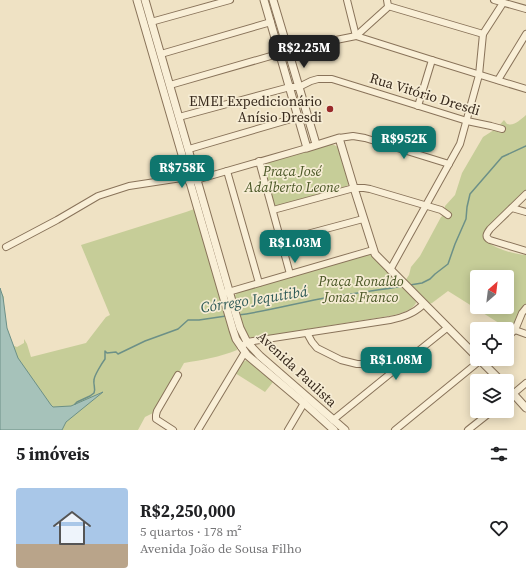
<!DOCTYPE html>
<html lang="pt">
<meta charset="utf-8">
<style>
:root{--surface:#fff;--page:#f2f2f2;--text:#202124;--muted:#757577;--accent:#0f766e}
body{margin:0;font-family:"Source Serif 4",serif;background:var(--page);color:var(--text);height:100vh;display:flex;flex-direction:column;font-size:15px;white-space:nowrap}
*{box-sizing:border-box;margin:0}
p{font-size:13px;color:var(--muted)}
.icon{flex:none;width:22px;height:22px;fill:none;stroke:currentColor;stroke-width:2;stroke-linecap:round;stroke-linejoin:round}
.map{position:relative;height:430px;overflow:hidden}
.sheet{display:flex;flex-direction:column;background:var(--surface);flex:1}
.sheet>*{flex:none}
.needle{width:26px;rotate:28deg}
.fabs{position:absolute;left:470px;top:270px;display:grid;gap:8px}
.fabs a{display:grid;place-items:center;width:44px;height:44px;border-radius:4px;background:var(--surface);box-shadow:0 2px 10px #0003;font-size:20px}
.price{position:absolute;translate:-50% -34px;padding:0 9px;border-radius:8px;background:var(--accent);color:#fff;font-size:13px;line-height:26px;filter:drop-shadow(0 1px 2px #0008)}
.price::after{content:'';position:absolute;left:50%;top:24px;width:12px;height:9px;margin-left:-6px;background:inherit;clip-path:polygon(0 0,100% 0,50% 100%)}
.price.active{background:#222;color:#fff}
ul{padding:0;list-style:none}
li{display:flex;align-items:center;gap:12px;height:100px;padding:0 16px}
li span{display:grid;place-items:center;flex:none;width:112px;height:80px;border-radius:4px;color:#555}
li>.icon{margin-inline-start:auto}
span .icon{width:48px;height:48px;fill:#fffc;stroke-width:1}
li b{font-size:17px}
h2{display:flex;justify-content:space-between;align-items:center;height:48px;padding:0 16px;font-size:17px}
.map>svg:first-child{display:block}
.green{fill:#c6cd98;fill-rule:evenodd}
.water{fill:#a6c2ba;stroke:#6c9087}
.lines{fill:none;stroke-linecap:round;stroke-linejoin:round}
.stream{stroke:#6c9087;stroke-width:1.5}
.minor-casing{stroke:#89735a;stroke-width:8}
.tertiary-casing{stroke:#89735a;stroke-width:9}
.minor{stroke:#f9efd7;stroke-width:6}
.tertiary{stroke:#f9efd7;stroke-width:7}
.poi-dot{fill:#99292a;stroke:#f6ecd4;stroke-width:1.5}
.labels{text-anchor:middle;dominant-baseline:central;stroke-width:3.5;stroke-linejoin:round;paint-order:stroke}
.street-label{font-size:14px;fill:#392b1e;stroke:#f6ecd4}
.poi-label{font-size:14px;fill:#392b1e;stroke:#f6ecd4;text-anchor:end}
.park-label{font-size:14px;font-style:italic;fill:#495625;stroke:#f6ecd4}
.water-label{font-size:15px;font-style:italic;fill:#2d5956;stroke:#f6ecd4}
</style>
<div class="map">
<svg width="526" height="430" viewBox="0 0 526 430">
<rect width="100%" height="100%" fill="#efe2c4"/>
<g class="green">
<path d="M526,115v75c-7,4 -7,12 -13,17 -9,8 -22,13 -28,24 -7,15 32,24 41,24v51l-13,22 -3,2 -62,-39 -16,12 -3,1 -24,-23 4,-6 2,-8 9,-11 21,-39 3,-2 1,-9 10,-11 7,-22 21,-36 14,-9 7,-8 3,4c8,2 13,-4 19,-9zM477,277h30v30h-30z"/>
<path d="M332,144l6,3 11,36 -2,3 -68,20h-2l-3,-1 -11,-39 3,-3z"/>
<path d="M197,208l39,131 1,11c-17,7 -35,10 -53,13l-27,48 -12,6 -7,13h-138v-140l4,7c-3,15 2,32 5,47l8,3 7,-4v-4l3,5 4,13 55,-14 20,-26 4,-2 -29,-70 105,-33z"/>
<path d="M368,254l5,1 42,43 1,5c-6,10 -22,12 -33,14l-131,21 -6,-3 -12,-38 3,-4z"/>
<path d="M247,360l26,22 -8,10 -30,-19c3,-5 5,-11 12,-13z"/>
</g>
<path class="water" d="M0,288l3,9 4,31 11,30 33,47 2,2 18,-1 32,-14 -37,30 -4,8h-62z"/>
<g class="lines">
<g class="stream">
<path d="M410,285l12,-2 8,-4 5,-5 13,-10 7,-20 11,-25 1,-12 3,-13 32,-37 24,-11"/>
<path d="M238,315c32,-4 62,-13 93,-18 24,-4 49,-7 73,-11"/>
<path d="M75,404l2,-2 13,-6 4,-3c2,-5 -1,-8 0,-13 0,-4 8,-17 11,-21v-8l2,2 9,-1 2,2 27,-13 33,-12 10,-9h11l27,-4"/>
</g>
<g class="minor-casing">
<g id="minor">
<path d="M347,0l9,36"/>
<path d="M494,0l32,9"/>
<path d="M388,6l95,28"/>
<path d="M151,22l79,-22"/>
<path d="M356,36l76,24 94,29"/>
<path d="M336,40l20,-4 31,-28 1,-2 -1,-6"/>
<path d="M161,54l110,-32"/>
<path d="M498,80l28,-46"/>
<path d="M170,85l118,-34"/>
<path d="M418,106l14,-46"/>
<path d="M179,117l111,-30h9l12,-6 7,-2h14l135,42 24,5 11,3"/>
<path d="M339,138l14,-2 12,2 84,26"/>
<path d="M189,149l109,-32"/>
<path d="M259,161l31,113"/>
<path d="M227,171l32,112"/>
<path d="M189,182l118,-34"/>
<path d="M526,194l-36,35c-3,4 -6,8 0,11l36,11"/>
<path d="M512,208l14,4"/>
<path d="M273,210l81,-22h10l6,1 71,21 7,5"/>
<path d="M281,241l82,-22"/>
<path d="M6,247l51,-27 41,-24 31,-10 59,-9"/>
<path d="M390,270l70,-126 19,-69 4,-41 20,-31"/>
<path d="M225,293l148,-43"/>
<path d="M515,330l11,4"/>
<path d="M307,333l5,9 5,6 24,12 16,4h45"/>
<path d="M507,337l8,-7 7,-17 4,-5"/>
<path d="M241,347l6,-5 143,-22c14,-3 23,-6 34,-16"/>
<path d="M507,399l19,-16"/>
<path d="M333,420l69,-56 45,-36"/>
<path d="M173,430l-17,-11v-4l1,-4 21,-36"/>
<path d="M198,430l47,-78"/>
<path d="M288,430l16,-27"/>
<path d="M395,430l87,-71"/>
<path d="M468,430l24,-19"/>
</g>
</g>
<g class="tertiary-casing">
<g id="tertiary">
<path d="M137,0l96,330 3,9 11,16 57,48 30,27"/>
<path d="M145,0l91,315 4,13 7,14 13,14 85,74"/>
<path d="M264,0l43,148 32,-10 15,50 21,66 102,103"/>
<path d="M273,0l43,144"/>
<path d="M479,359l22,22"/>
<path d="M507,387l19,21"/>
</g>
</g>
<use href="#minor" class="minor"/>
<use href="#tertiary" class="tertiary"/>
</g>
<circle class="poi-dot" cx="330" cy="109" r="4"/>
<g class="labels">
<g class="street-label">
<text transform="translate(425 94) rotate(17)">Rua Vitório Dresdi</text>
<text transform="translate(297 369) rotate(43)">Avenida Paulista</text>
</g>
<g class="poi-label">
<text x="322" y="101">EMEI Expedicionário<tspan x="322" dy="16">Anísio Dresdi</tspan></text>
</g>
<g class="park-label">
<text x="292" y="171">Praça José<tspan x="292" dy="16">Adalberto Leone</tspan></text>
<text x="361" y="281">Praça Ronaldo<tspan x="361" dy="16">Jonas Franco</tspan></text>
</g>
<g class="water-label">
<text transform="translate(254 299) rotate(-9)">Córrego Jequitibá</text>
</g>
</g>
</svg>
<div class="fabs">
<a><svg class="needle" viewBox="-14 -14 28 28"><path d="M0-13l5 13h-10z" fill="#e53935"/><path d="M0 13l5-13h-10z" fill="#757577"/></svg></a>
<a><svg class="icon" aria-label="locate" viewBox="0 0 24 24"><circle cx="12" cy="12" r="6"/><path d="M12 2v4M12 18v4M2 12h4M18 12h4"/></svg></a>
<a><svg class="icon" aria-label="layers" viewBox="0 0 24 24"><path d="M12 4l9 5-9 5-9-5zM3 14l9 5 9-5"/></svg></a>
</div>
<b class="price active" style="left:304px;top:69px">R$2.25M</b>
<b class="price" style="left:404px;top:160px">R$952K</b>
<b class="price" style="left:182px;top:189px">R$758K</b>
<b class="price" style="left:295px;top:264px">R$1.03M</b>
<b class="price" style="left:396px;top:381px">R$1.08M</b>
</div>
<section class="sheet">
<h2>5 imóveis<svg class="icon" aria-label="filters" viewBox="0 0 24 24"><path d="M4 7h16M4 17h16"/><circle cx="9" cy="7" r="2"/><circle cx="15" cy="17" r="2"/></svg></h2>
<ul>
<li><span style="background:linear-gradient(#a9c7e8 70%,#b9a48a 0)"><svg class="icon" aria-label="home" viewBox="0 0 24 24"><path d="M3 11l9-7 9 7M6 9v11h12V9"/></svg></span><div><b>R$2,250,000</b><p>5 quartos · 178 m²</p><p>Avenida João de Sousa Filho</p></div><svg class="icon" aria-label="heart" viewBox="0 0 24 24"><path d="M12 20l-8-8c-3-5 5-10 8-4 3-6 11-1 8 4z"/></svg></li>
</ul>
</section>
